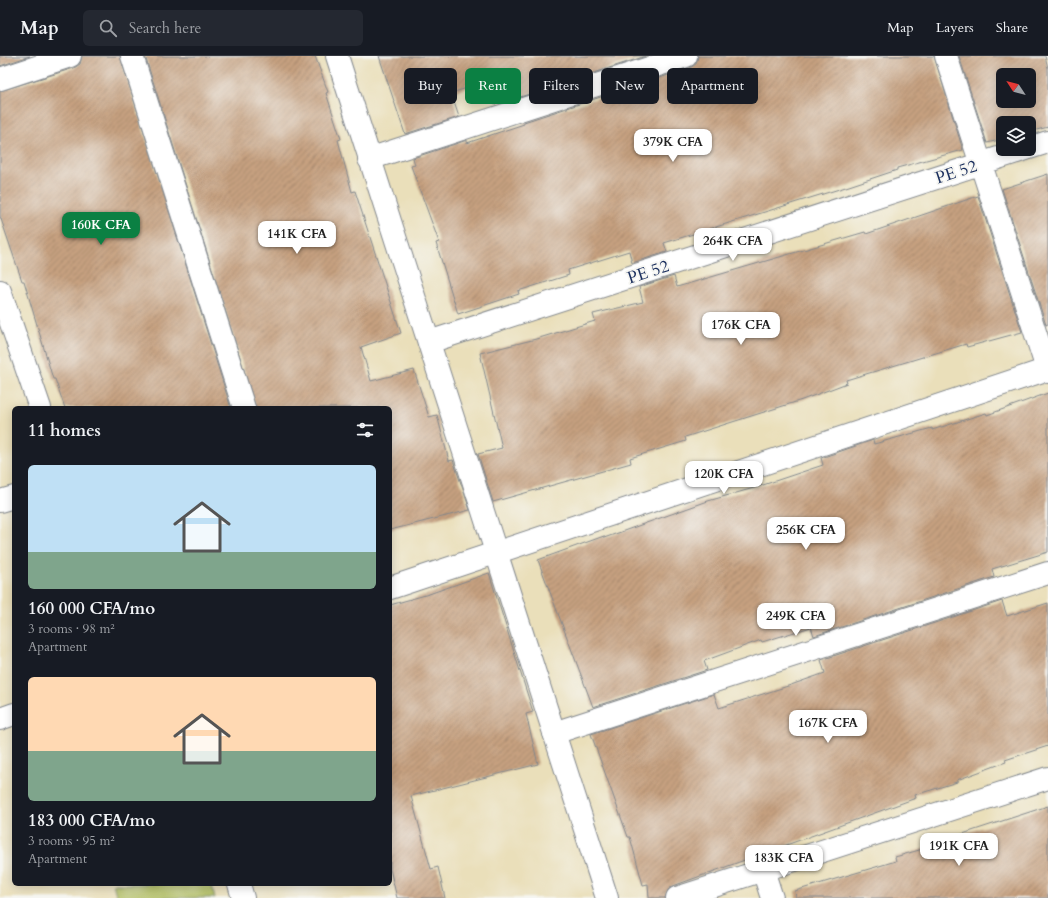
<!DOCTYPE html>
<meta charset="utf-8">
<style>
:root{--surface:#171b24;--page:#242831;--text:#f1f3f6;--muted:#9ea1a6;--line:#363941;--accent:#0b8043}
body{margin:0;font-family:Cardo,serif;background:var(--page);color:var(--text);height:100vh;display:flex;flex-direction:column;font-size:15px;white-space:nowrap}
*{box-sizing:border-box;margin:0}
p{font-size:13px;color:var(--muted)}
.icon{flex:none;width:22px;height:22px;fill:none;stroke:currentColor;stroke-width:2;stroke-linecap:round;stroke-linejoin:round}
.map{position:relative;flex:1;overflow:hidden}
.side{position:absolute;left:12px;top:350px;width:380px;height:480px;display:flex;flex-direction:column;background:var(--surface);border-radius:6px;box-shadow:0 2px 10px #0003}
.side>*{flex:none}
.top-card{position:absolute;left:404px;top:12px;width:380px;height:36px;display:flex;gap:8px}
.needle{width:26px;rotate:306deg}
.buttons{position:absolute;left:996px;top:12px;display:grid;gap:8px}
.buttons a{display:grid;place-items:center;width:40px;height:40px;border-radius:6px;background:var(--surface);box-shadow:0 2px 10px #0003;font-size:20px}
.price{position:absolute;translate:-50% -34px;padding:0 9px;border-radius:8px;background:#fff;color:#222;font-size:13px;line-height:26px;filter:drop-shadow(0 1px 2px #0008)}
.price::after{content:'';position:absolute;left:50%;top:24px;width:12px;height:9px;margin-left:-6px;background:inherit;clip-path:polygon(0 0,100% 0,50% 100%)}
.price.active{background:var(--accent);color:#fff}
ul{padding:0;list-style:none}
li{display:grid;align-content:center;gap:8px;height:212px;padding:0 16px}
li span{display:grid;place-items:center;height:124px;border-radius:6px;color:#555}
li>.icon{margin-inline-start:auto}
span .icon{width:72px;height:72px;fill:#fffc;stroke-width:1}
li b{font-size:17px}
h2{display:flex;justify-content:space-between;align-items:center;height:48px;padding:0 16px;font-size:17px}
.tag{padding:0 14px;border-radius:6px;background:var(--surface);box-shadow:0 2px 10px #0003;font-size:14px;line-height:36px}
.tag.active{background:var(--accent);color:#fff}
header{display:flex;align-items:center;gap:24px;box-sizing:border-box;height:56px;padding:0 20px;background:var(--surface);border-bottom:1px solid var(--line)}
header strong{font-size:19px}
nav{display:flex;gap:22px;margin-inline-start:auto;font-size:14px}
.search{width:280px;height:36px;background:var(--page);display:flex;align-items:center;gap:10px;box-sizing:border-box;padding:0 14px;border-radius:6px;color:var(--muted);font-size:15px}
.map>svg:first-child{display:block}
.green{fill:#b0bd60;stroke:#66765f}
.building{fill:url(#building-hatch);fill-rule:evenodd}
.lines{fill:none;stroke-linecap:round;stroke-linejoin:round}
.minor-casing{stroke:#82878c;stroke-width:24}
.tertiary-casing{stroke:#82878c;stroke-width:24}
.minor{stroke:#fff;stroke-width:22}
.tertiary{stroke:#fff;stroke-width:22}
.labels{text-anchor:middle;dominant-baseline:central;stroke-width:3.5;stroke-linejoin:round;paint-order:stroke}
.street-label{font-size:17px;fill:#1b2f5e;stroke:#f6f6f2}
</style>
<header>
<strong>Map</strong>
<div class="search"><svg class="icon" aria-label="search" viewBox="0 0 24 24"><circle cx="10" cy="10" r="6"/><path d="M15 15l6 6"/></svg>Search here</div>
<nav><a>Map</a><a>Layers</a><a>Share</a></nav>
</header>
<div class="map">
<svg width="1048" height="842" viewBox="0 0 1048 842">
<defs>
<pattern id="building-hatch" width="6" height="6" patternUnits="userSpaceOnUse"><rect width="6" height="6" fill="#c6a07f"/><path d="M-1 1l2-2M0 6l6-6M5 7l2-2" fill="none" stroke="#a0836b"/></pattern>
</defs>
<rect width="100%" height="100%" fill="#f6f6f2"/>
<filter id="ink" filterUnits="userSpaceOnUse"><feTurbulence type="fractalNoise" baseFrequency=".025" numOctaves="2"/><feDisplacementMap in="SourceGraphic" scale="8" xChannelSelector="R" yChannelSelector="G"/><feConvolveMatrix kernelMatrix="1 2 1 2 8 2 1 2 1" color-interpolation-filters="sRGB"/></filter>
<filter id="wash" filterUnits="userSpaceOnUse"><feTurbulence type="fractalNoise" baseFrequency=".012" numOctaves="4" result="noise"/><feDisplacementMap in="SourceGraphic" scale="16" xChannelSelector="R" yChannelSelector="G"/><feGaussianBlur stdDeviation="0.9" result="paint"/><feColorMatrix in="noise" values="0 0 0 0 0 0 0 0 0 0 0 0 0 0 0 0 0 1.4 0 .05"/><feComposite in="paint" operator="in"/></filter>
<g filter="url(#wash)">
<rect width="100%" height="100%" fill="#eadfba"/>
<path class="green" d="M113,828h98l4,14h-98z"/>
<g id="blocks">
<g class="building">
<path d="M0,0h30l-30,10z"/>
<path d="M82,0h38l111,352h-166l-10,-29h-2l-29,-98h-2l-22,-65v-125l74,-23 6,-4z"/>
<path d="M145,0h170l13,36 -2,1 15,46 -3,1 14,52 3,-1 46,142 -40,14 10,34 43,-11 15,47 8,-2 12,46 4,-1 17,50 -80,20v-122h-134z"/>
<path d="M379,0h267l-129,42 -8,-23 -58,18 8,24 -54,17z"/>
<path d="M698,0h236l29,94 -66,18v2l-48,16 -185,57 3,9 -35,11 -3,-12 -61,19 1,5 -51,16 1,3 -61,20 -22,-71 3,-1 -28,-76 4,-1 -2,-7 54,-18v3l57,-19v-2l166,-54 6,-4z"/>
<path d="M959,0h86l3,12v59l-19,5v-9h-26v16l-16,4zM1003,19h26v26h-26z"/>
<path d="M1048,118v150l-2,1 -44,-136z"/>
<path d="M978,140l44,136 -55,15 -1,-3 -120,36 1,3 -45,17 -117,37 1,4 -56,17 1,5 -138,39 -15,-48 24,-6 -22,-95 56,-14 59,-18 -2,-7 50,-12 -4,-15 35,-11 3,11 188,-55 1,2z"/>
<path d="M1048,337v159l-56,17 2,8 -180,59 -3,-9 -49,15 -1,-2 -57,21 3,9 -114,37 -55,-147 66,-24v2l104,-37 46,-13 69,-23 -2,-7 52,-18 1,4 58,-16v2l54,-17 1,2z"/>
<path d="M489,517l44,139 -7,2 12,50 -127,32 20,73 7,-2 7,31h-48l-7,-29v-264l39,-11z"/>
<path d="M1002,545l5,15 41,-13v143l-43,14 1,2 -49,18v2l-42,13 1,3 -243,88 -5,4 -3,8h-16l-1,-14 -5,1 -13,-48h-2l-37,-103 123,-40 5,14 69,-22 37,-13 -4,-13z"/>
<path d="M1048,750v92h-252l-1,-7 101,-30 -1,-4 38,-11 -1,-2z"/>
</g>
</g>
</g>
<g filter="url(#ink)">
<use href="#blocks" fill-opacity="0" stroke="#82878c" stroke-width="1"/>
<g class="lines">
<g class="minor-casing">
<g id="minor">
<path d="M132,0l112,352"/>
<path d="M337,0l270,842"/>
<path d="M946,0l102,316"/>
<path d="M0,23l70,-23"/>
<path d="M1029,92l19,-6"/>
<path d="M369,103l317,-103"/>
<path d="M0,235l40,117"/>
<path d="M429,286l597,-193"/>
<path d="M0,445l14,-4"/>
<path d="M554,677l494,-160"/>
<path d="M763,814l9,28"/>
<path d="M239,828l4,14"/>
<path d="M677,842l371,-120"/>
</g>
</g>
<g class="tertiary-casing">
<g id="tertiary">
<path d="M390,532l658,-219"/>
<path d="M0,663l14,-5"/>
</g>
</g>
<use href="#minor" class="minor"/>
<use href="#tertiary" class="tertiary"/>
</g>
</g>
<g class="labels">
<g class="street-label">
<text transform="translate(956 116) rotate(-18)">PE 52</text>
<text transform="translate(648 216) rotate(-18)">PE 52</text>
</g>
</g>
</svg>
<div class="buttons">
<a><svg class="needle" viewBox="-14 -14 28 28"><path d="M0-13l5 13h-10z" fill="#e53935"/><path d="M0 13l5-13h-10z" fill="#9ea1a6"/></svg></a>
<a><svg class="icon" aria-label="layers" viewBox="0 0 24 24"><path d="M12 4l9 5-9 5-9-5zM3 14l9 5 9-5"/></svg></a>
</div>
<b class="price" style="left:673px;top:107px">379K CFA</b>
<b class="price active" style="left:101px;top:190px">160K CFA</b>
<b class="price" style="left:297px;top:199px">141K CFA</b>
<b class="price" style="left:733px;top:206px">264K CFA</b>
<b class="price" style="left:741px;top:290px">176K CFA</b>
<b class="price" style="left:724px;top:439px">120K CFA</b>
<b class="price" style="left:806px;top:495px">256K CFA</b>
<b class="price" style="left:796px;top:581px">249K CFA</b>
<b class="price" style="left:828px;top:688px">167K CFA</b>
<b class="price" style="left:959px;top:811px">191K CFA</b>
<b class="price" style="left:784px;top:823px">183K CFA</b>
<div class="top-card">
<a class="tag">Buy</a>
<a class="tag active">Rent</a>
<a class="tag">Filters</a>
<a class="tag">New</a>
<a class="tag">Apartment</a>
</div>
<section class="side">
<h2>11 homes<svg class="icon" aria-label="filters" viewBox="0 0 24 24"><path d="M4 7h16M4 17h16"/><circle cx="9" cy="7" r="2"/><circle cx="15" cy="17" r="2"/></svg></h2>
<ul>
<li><span style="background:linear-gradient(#bfe0f5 70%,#7fa58c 0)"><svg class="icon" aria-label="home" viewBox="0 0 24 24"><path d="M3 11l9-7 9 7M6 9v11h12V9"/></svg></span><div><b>160 000 CFA/mo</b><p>3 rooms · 98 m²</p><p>Apartment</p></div></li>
<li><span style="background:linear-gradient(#ffd9b3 60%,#7fa58c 0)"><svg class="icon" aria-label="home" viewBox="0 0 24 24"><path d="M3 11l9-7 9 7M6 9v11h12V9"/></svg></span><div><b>183 000 CFA/mo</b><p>3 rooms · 95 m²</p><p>Apartment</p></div></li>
</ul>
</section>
</div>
